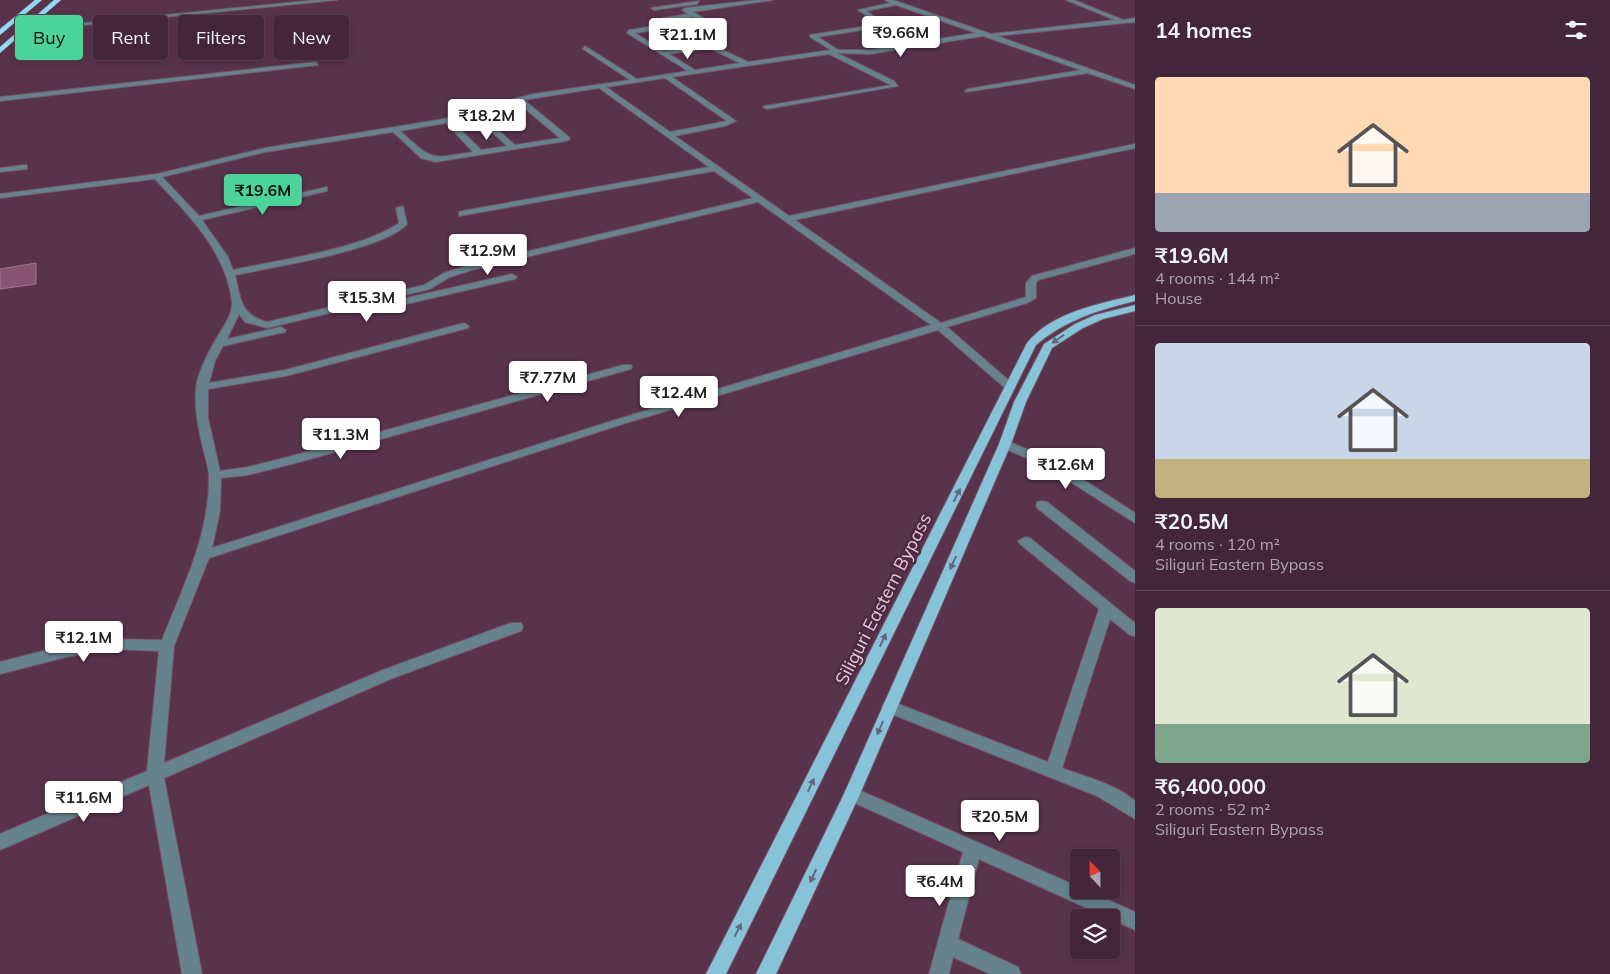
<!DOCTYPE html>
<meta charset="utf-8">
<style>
:root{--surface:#432639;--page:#4d3244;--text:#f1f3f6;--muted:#afa5ae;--line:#5b4353;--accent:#4cd39a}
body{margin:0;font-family:Mulish,sans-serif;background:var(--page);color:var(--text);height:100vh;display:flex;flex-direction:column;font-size:19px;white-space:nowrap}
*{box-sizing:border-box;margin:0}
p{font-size:16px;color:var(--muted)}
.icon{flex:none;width:28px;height:28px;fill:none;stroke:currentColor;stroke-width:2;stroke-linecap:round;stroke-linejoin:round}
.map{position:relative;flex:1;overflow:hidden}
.panel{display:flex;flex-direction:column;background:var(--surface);width:475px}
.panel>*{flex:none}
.guide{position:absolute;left:15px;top:15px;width:475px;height:45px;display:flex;gap:10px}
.needle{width:32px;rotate:338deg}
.fabs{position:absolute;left:1070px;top:849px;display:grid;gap:10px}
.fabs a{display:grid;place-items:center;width:50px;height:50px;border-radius:5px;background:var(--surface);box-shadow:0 2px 8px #0003,0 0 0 1px var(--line);font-size:25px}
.price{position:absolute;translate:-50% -42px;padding:0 11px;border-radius:5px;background:#fff;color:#222;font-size:16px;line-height:32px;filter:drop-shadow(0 1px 2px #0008)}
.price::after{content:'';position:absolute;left:50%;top:30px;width:15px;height:11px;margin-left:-8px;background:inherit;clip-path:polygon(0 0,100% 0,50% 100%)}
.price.on{background:var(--accent);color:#111}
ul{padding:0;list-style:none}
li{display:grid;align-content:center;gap:10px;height:265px;padding:0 20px}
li+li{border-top:1px solid var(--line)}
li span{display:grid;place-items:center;height:155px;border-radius:5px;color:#555}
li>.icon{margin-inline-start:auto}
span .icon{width:90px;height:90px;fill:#fffc;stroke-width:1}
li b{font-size:21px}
h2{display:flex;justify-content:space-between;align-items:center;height:60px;padding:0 20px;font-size:21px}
.pill{padding:0 18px;border-radius:5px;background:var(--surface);box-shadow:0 2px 8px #0003,0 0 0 1px var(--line);font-size:18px;line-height:45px}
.pill.on{background:var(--accent);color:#111}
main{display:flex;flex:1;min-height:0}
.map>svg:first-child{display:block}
.building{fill:#865373;stroke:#a27792}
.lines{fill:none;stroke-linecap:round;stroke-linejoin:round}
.minor-casing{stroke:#755269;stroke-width:2}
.major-casing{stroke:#755269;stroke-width:2}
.highway-casing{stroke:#755269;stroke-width:1}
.minor{fill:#66838d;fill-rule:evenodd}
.major{fill:#86c2d8;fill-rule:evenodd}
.highway{fill:#92dbf5;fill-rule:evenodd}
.oneway{fill:#64667d}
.labels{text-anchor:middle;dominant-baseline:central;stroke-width:5;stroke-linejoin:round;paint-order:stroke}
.street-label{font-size:18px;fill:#e5cddb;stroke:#4e2941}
</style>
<main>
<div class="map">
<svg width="1135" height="974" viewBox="0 0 1135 974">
<rect width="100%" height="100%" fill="#59334c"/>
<path class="building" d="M36,263v21l-36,5v-20z"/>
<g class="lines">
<g class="minor-casing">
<g id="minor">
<path d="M317,0h20l-311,31 -3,-2z"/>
<path d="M758,0h15l-80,12 28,16 -2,3 -26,-14 -27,3 -3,-2 25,-4 -6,-4 3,-2z"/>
<path d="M885,0h8l98,34 124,-14 -49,-20h8l49,20 12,-2v4l-138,14 138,49v4l-47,-16 -122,19 -1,-1 3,-2 113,-19 -98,-34 -113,18 -33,-1 57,28 4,5 -131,23 -4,-2 2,-1 126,-21 -62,-31 -157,23 64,44 -11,5 -50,10 114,80 346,-72v4l-340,72 146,103 85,-26v-14l6,-7 103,-28v6l-97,26 -2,3v15l-9,5 -80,24 66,57 2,2 -2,2h-8l-67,-58 -312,93 -417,135 -35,88 -10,117 219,-93 128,-47h10l2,4 -2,4 -128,47 -229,100 38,196h-20l-33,-189 -149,65v-16l147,-63 12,-120 -49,-2 -44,8 -66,17v-12l66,-17 44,-6 52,1c21,-53 47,-104 47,-162 0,-9 -3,-18 -5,-26 -5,-21 -10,-42 -8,-64 2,-15 11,-33 18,-45 6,-12 19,-27 18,-41 -6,-51 -44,-88 -77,-123l-155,19v-4l157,-20 108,-26 197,-32 39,-14 32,-8 97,-14 -47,-31 2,-3 52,33 51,-8 -61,-38 2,-3 33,-5 13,2 73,35 83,-12 -21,-13v-2l70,-11 -22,-14 32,-7zM896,5l80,28 -106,17h-32l-20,-13 69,-11v-2l-21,-13zM662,29l10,1 31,15 -39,6 -29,-18zM709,48l31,15 -45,7 -26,-16zM665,78l62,43 -57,11 -64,-45zM599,88l110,79 -247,44 -3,1v4l255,-45 39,27 -287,68 -22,7 -20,12 -157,37c-27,-8 -26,-22 -32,-47 38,-8 149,-25 172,-51l-4,-18 -7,2 3,15c-37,26 -120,37 -166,47l-5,-13 -26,-37 125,-29v-4l-128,29 -37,-39 103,-25 128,-20 28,26 14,4 131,-21 4,-2 -1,-2 -45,-37zM517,102l43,36 -45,7 -35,-31zM475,116l32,30 -26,4 -28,-28zM446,123l27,29c-45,7 -39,9 -73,-21zM758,202l173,123 -313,94 -406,129 8,-37 1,-33 27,-3 48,-12 335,-94 1,-2 -1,-2h-8l-335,92 -40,10 -28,4 -12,-53v-29l78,-13 182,-48 1,-2 -5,-3 -179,47 -76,13 6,-22 8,-15 62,-14 1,-2 -5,-3 -54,12 12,-25 6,8 22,6 163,-39 20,-12 22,-7z"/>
<path d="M699,1l-2,3 -43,6 -3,-2z"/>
<path d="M316,62l2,3 -318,36v-4z"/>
<path d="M24,165h3v4l-27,3v-4z"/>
<path d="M512,274l5,3 -2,2 -144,33 -5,-3 5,-3z"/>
<path d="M1005,440l50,21 80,52v10l-88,-56 -46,-20 -2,-3 2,-3z"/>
<path d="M1042,501l5,1 88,69v12l-5,-2 -93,-73 -1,-3 1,-3z"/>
<path d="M1025,537l5,1 105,85v13l-5,-1 -20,-16 -48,149c24,9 54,16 73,33v18l-38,-23 -213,-85 -2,-4 2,-4 6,-2 6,2 152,59 51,-153 -79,-65 -2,-3z"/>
<path d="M852,787l227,100v3h7l49,22v18l-156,-71 -21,80 60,28 3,7h-31l-37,-17 -4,17h-20l34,-122 -117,-53 -2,-5 2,-5z"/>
</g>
</g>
<g class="major-casing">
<g id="major">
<path d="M1135,295v6c-36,9 -70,19 -99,44l-310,629h-20l321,-631c25,-31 72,-39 108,-48z"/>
<path d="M1135,305v6l-32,8 -20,9 -31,20 -26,54 -15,42 -151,350 -84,180h-20l88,-180 155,-350 15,-42 30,-58 31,-20 20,-9z"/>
</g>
</g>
<g class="highway-casing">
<g id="highway">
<path d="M35,0h7l-42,35v-6z"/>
<path d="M54,0h7l-61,53v-6z"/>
</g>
</g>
<use href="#minor" class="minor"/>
<use href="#major" class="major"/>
<use href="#highway" class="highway"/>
</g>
<defs><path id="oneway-solid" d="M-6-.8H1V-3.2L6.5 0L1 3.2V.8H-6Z" transform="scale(1.25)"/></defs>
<g class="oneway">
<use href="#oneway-solid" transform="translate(1058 339) rotate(145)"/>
<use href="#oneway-solid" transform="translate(957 495) rotate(-63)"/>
<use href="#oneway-solid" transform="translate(953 563) rotate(114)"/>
<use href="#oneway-solid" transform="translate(883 640) rotate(-64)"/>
<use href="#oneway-solid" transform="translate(880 728) rotate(114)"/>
<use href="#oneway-solid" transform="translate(811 785) rotate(-64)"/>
<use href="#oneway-solid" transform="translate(813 876) rotate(115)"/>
<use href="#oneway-solid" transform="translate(738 930) rotate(-63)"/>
</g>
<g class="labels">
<g class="street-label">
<text transform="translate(883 599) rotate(-63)">Siliguri Eastern Bypass</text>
</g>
</g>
</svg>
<div class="fabs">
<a><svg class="needle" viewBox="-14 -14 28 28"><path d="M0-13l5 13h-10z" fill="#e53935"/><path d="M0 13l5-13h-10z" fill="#afa5ae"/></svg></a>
<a><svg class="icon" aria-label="layers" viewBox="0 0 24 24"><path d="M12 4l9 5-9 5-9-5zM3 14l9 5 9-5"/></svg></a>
</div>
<b class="price" style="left:901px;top:58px">₹9.66M</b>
<b class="price" style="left:688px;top:60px">₹21.1M</b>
<b class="price" style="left:487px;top:141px">₹18.2M</b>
<b class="price on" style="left:263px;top:216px">₹19.6M</b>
<b class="price" style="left:488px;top:276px">₹12.9M</b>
<b class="price" style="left:367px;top:323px">₹15.3M</b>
<b class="price" style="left:548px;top:403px">₹7.77M</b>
<b class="price" style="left:679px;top:418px">₹12.4M</b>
<b class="price" style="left:341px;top:460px">₹11.3M</b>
<b class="price" style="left:1066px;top:490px">₹12.6M</b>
<b class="price" style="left:84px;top:663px">₹12.1M</b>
<b class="price" style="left:84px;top:823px">₹11.6M</b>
<b class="price" style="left:1000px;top:842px">₹20.5M</b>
<b class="price" style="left:940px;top:907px">₹6.4M</b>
<div class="guide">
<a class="pill on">Buy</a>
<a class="pill">Rent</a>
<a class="pill">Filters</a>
<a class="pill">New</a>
</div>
</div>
<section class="panel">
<h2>14 homes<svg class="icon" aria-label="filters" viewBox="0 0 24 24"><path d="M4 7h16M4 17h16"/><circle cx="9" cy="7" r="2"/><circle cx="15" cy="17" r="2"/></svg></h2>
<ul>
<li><span style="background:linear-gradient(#ffd9b3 75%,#9aa5b1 0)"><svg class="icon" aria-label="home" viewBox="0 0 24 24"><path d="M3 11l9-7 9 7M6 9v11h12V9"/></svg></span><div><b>₹19.6M</b><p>4 rooms · 144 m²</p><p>House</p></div></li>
<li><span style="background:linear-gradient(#c9d6e8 75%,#c2b280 0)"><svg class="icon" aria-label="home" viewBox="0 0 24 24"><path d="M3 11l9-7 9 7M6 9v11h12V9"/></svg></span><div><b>₹20.5M</b><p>4 rooms · 120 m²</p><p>Siliguri Eastern Bypass</p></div></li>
<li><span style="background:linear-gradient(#dfe7d0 75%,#7fa58c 0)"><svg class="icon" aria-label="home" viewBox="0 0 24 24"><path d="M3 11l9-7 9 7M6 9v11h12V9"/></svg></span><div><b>₹6,400,000</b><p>2 rooms · 52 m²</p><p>Siliguri Eastern Bypass</p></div></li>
</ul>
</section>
</main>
